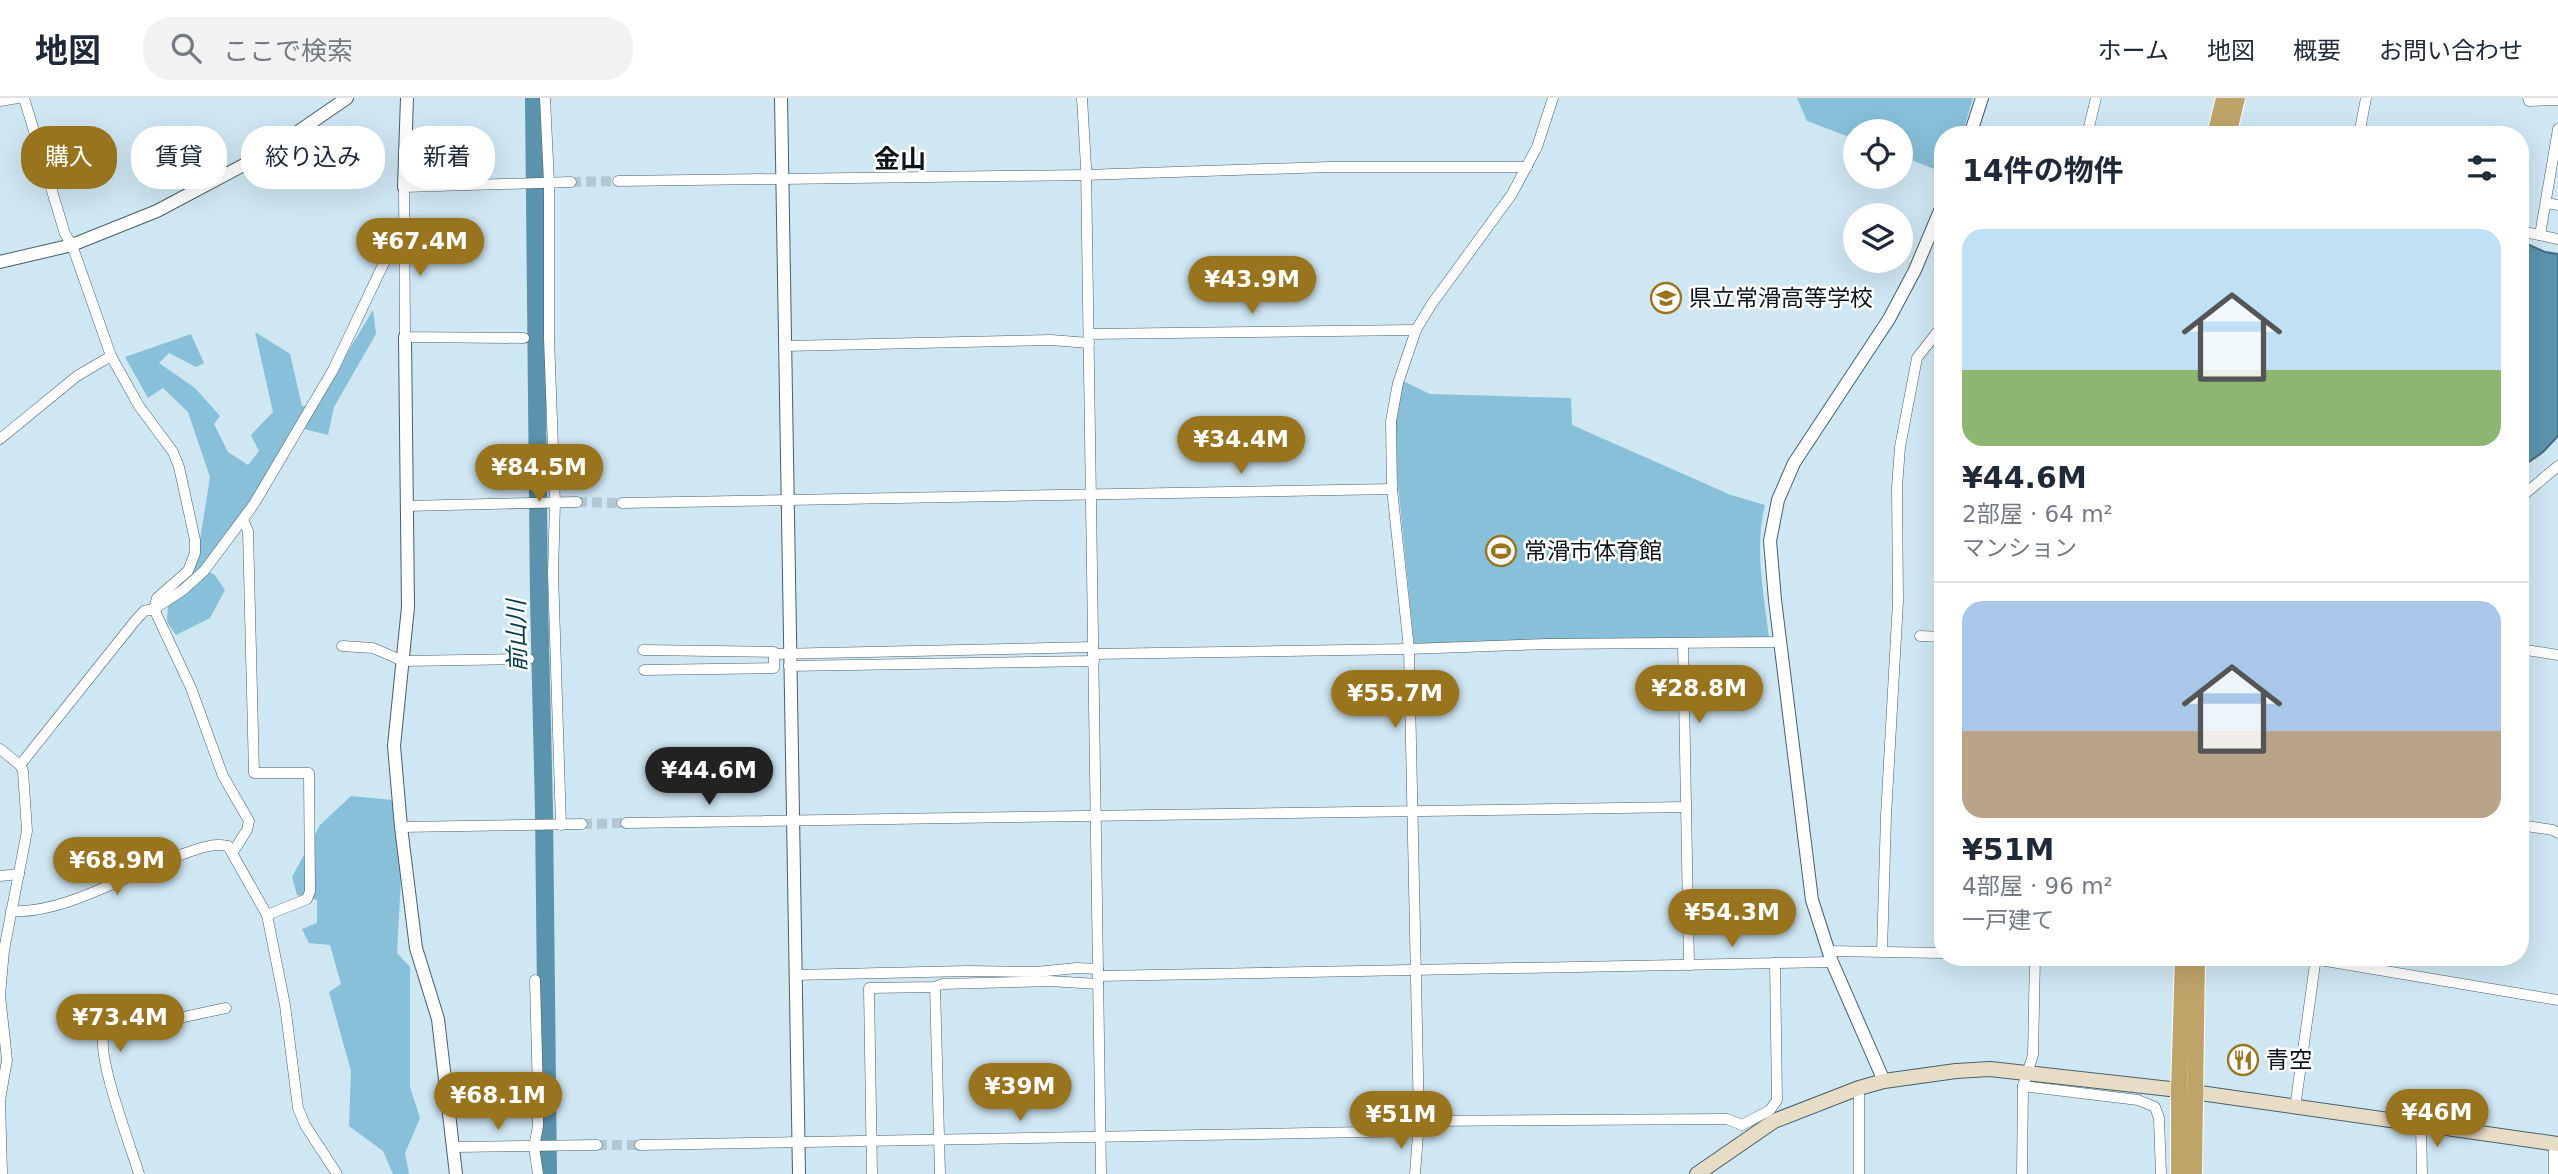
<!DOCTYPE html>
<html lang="ja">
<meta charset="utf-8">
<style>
:root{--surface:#fff;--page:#f2f2f3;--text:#1f2937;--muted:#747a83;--line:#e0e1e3;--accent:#98741e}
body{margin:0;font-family:"DejaVu Sans","Noto Sans JP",sans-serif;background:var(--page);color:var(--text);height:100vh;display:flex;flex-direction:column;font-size:26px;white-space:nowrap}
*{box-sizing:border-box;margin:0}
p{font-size:23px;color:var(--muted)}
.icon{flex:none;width:38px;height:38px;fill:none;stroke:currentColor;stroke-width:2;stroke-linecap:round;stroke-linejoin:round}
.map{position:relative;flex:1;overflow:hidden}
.details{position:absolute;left:1934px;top:28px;width:595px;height:840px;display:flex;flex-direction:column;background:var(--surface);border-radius:28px;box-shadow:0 7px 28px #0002}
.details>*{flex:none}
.top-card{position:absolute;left:21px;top:28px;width:665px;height:63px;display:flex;gap:14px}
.buttons{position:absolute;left:1843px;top:21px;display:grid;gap:14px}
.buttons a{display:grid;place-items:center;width:70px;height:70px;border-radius:50%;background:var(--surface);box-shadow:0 7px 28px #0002;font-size:35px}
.price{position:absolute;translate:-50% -60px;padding:0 16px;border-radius:24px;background:var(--accent);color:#fff;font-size:23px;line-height:46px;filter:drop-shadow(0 2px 4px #0008)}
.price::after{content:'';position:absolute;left:50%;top:42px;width:21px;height:16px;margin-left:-10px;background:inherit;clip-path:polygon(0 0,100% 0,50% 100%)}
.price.on{background:#222;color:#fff}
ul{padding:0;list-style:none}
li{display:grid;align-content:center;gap:14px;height:371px;padding:0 28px}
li+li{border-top:2px solid var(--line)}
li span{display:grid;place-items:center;height:217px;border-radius:21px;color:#555}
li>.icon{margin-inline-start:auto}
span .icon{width:126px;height:126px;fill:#fffc;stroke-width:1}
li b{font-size:30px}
h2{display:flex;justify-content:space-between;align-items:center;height:84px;padding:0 28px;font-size:30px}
.tag{padding:0 24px;border-radius:28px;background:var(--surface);box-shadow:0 7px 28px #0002;font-size:24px;line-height:63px}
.tag.on{background:var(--accent);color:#fff}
header{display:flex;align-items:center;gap:42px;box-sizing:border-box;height:98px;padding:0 35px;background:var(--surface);border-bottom:2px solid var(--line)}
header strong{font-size:33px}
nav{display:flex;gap:38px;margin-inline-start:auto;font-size:24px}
.search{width:490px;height:63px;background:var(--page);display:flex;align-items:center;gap:18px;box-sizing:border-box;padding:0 24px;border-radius:28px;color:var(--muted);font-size:26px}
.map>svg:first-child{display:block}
.green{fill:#88bfd9}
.water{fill:#5b93ad;stroke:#436d80;stroke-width:2}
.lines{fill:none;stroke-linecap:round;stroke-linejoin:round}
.river{stroke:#5b93ad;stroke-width:18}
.minor-tunnel{stroke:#b2c7d2;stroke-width:10;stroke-dasharray:10 5;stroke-linecap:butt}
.minor-casing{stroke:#495e68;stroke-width:11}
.tertiary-casing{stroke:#495e68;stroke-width:14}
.secondary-casing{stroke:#495e68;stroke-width:16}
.trunk-casing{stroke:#fff;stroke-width:18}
.minor{stroke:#fff;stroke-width:10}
.tertiary{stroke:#fff;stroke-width:12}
.secondary{stroke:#e7ddc7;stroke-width:14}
.trunk{stroke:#bfa46a;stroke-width:16}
.labels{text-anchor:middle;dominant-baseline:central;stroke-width:5;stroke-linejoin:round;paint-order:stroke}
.poi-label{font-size:23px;fill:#0b1418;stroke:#fff;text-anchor:start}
.water-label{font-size:24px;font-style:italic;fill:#063a4d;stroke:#fff}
.quarter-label{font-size:26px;font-weight:bold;fill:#0b1418;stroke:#fff}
</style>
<header>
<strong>地図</strong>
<div class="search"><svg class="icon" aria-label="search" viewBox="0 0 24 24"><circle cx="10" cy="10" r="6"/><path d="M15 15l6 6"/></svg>ここで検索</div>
<nav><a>ホーム</a><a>地図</a><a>概要</a><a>お問い合わせ</a></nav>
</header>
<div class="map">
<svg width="2558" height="1076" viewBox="0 0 2558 1076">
<rect width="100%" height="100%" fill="#cfe7f3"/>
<g class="green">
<path d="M1797,0h176l-11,37h-20v37l-41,-16 -1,-25h-45v8l-48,-18z"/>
<path d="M373,212l3,24 -42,73 -6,28 -32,-8 -45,77 -49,67 12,3 11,16 -15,28 -34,17 -9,-13 1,-17 9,-17 19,-23 14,-88 -22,-65 -25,-24 -15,10 -23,-41 66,-23 13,29 -8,4 -27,-14 -10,10 36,25 25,28 -6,8 14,28 20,13 11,-14 -8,-16 22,-23 -18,-80 35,22 12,52 12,2z"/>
<path d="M1403,283l27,13 141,4 1,27 159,70 34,10c-11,45 -1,88 4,133l-355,6 -20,-199v-27z"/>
<path d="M351,698l42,4 8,78 -4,75 13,14v120l10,31 -15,35 4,21h-16l-10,-23 -34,-25 2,-55 -22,-79 12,-8 -11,-39 -21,-2 -7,-14 15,-6v-23l-20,-5 -5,-18 28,-52z"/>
</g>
<path class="water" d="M2520,143l25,11 13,2v182l-15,16 -23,16z"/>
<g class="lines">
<path class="river" d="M534,0l5,500 5,213 4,363"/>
<g class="minor-tunnel">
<path d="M571,84l47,-1"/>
<path d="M577,404l45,1"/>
<path d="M582,726l44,-1"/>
<path d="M597,1047h43"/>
</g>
<g class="minor-casing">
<g id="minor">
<path d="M24,0l41,136 7,11 39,111 28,50 34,46 6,15 16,73v13l-7,18 -31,27 -3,11 37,79 32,88 26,45 -2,9 -14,22"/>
<path d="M545,0l4,85v155l6,165 -2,70 8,252"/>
<path d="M1082,0l4,69 15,1007"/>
<path d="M2528,0l1,3 29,-1"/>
<path d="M0,3l18,-3"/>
<path d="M2087,37l9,-37"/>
<path d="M2359,37l7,-37"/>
<path d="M618,83l466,-6 245,-8h198"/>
<path d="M2546,105l12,2"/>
<path d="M2520,133l38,8"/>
<path d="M2540,137l18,-106"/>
<path d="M1089,236l327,-4"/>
<path d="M524,240l-119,-1 -1,-150 167,-5"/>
<path d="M785,248l266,-6 38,3"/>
<path d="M0,341l77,-63 34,-20"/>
<path d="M2520,400l38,-32"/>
<path d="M622,405l770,-14"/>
<path d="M407,408l170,-4"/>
<path d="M243,422l5,11 6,242h55l1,118 -3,8 -40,16"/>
<path d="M1920,538l22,1"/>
<path d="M1683,545l6,322"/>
<path d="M342,548l31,2 30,13 126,-2"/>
<path d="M2520,551l38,6"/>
<path d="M643,552l131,2v16l-130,2"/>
<path d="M775,556l318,-7"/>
<path d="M1093,556l316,-5 139,-5 232,-2"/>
<path d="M789,568l305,-5"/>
<path d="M0,651l20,16 3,6 4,60 -23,119 -4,45 7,65 -7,40 2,74"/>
<path d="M20,667l115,-144 9,-10 10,-2 29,-19 21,-19 50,-67 79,-134 59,-124 3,-5 10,-3v-19"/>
<path d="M626,725l1059,-16"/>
<path d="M2520,727l33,5 5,3"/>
<path d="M401,729l181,-3"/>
<path d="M0,778l19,-2"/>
<path d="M11,813c54,4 123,-41 175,-58 14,-5 27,-10 42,-7l39,69 18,90 13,103 7,17 32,49"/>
<path d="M1829,853l113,2"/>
<path d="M1882,853l4,-135 12,-215 -1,-114 3,-40 17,-89 25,-32"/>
<path d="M2302,859l256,43"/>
<path d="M795,877l172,-4 69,1 41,-4 21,1"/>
<path d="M1099,878l733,-14"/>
<path d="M535,882l3,114v32l-4,21 4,27"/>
<path d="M935,889l5,187"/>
<path d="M2023,988l115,14 17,7 4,11 2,56"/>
<path d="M2295,1010l21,-151"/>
<path d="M1419,1023l308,-2 15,6 28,-15 7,-10 -2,-137"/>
<path d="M2421,1027l1,49"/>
<path d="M2554,1046v30"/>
<path d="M640,1047l778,-14"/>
<path d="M455,1049l142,-2"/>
<path d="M139,1076c-8,-27 -43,-118 -35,-140l122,-26"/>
<path d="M872,1076l-3,-186 66,-1 7,-3 108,-3 48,3"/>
<path d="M1415,1076l4,-53 -10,-472 -17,-160 -1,-68 7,-38 18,-53 15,-25 81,-111 25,-47 16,-49"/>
<path d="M1859,1076v-86"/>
<path d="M2022,1076l1,-88 10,-31 2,-98"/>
</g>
</g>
<g class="tertiary-casing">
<g id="tertiary">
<path d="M781,0l18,1076"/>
<path d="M1970,37l12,-37"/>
<path d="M404,89l3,-89"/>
<path d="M0,164l72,-17 85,-34 113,-60 77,-53"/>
<path d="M405,239l3,270 -14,139 7,81 15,121 22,71 18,155"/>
<path d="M1884,983l-52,-119 -20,-62 -37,-300 -5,-59 8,-41 16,-37 95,-144 26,-49 27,-64"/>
</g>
</g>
<g class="secondary-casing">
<path id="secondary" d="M1697,1076l77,-53 85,-33 25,-7 72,-10 34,-2 189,21 379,54"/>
</g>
<g class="trunk-casing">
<g id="trunk">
<path d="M2215,37l9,-37"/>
<path d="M2228,37l9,-37"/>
<path d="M2179,1076v-84l4,-133"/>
<path d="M2194,1076l3,-217"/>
</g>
</g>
<use href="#minor" class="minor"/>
<use href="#tertiary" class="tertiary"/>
<use href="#secondary" class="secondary"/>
<use href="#trunk" class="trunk"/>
</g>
<defs>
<g id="school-ring" transform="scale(1.575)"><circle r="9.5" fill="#fff" stroke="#98741e" stroke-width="1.5"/><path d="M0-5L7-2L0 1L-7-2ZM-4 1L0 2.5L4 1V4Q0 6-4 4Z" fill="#98741e"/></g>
<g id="stadium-ring" transform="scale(1.575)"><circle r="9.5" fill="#fff" stroke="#98741e" stroke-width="1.5"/><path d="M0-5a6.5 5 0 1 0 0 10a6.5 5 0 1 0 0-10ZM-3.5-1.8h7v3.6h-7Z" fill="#98741e"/></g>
<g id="restaurant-ring" transform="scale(1.575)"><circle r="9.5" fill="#fff" stroke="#98741e" stroke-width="1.5"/><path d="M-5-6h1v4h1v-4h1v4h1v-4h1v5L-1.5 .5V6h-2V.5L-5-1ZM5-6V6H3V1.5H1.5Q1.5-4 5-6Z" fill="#98741e"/></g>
</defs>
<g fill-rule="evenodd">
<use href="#school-ring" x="1666" y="200"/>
<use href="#stadium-ring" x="1501" y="453"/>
<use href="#restaurant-ring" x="2243" y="962"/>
</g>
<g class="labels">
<g class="poi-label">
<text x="1689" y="200">県立常滑高等学校</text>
<text x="1524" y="453">常滑市体育館</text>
<text x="2266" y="962">青空</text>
</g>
<g class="water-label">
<text transform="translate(517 538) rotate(-91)">前山川</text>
</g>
<g class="quarter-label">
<text x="900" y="61">金山</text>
</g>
</g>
</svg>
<div class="buttons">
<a><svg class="icon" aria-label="locate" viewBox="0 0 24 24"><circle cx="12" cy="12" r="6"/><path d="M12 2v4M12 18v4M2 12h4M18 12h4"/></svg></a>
<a><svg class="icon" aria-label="layers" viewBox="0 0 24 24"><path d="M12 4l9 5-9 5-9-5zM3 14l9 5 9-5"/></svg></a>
</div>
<b class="price" style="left:420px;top:180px">¥67.4M</b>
<b class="price" style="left:1252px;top:218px">¥43.9M</b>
<b class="price" style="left:1241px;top:378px">¥34.4M</b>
<b class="price" style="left:539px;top:406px">¥84.5M</b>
<b class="price" style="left:1699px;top:627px">¥28.8M</b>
<b class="price" style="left:1395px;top:632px">¥55.7M</b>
<b class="price on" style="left:709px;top:709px">¥44.6M</b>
<b class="price" style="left:117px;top:799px">¥68.9M</b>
<b class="price" style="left:1732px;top:851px">¥54.3M</b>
<b class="price" style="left:120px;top:956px">¥73.4M</b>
<b class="price" style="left:1020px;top:1025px">¥39M</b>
<b class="price" style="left:498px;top:1034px">¥68.1M</b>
<b class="price" style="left:2437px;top:1051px">¥46M</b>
<b class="price" style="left:1401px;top:1053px">¥51M</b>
<div class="top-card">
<a class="tag on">購入</a>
<a class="tag">賃貸</a>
<a class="tag">絞り込み</a>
<a class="tag">新着</a>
</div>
<section class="details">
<h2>14件の物件<svg class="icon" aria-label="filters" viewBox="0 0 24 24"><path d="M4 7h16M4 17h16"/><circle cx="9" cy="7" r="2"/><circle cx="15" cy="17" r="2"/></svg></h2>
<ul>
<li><span style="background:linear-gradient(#bfe0f5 65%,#8fb573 0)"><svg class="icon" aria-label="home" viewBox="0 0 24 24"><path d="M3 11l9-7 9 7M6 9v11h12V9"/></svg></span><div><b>¥44.6M</b><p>2部屋 · 64 m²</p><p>マンション</p></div></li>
<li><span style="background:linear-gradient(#a9c7e8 60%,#b9a48a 0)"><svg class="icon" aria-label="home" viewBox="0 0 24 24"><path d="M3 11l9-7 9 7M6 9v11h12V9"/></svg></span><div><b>¥51M</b><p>4部屋 · 96 m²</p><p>一戸建て</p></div></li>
</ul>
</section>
</div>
